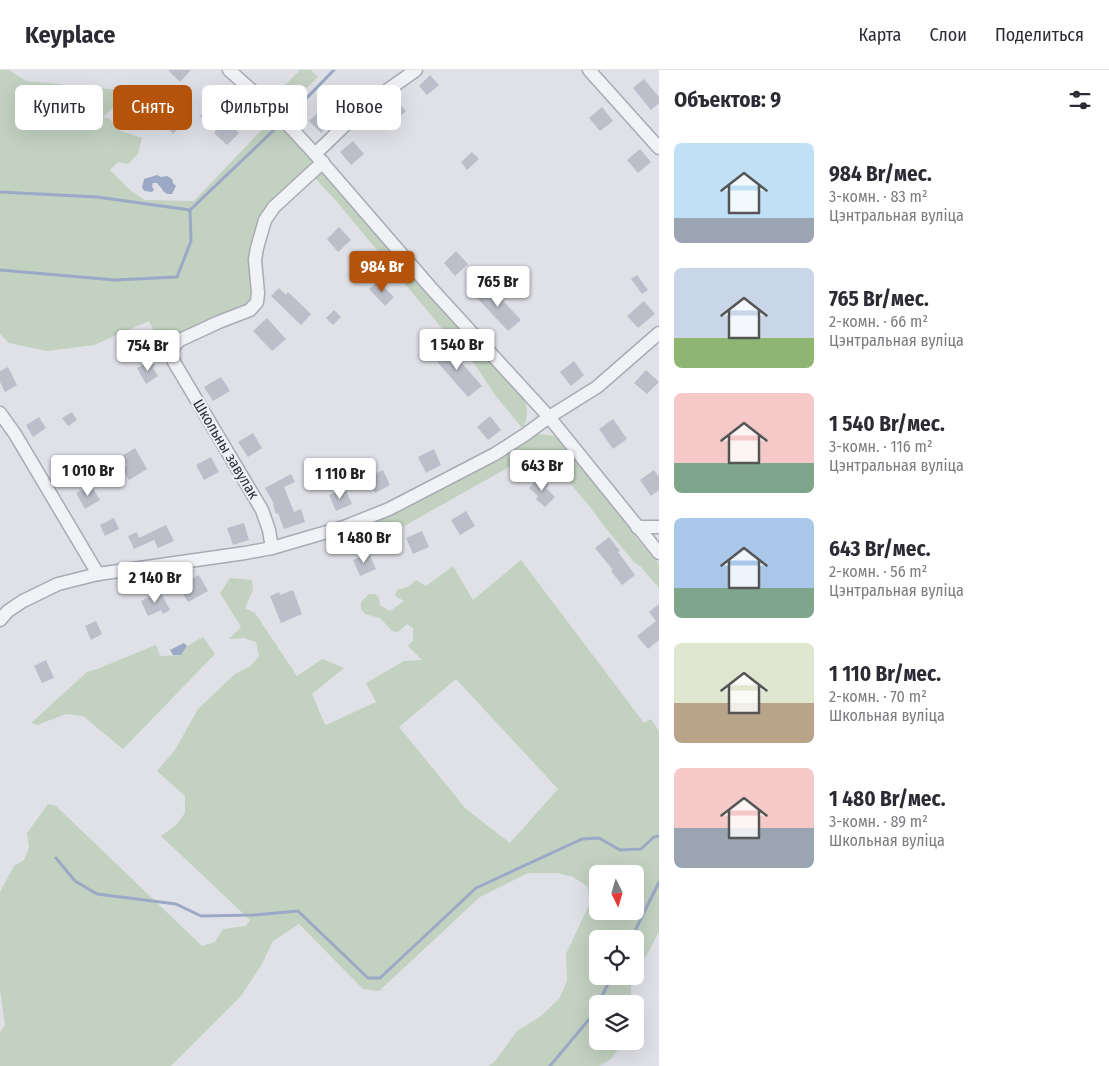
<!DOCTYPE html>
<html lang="ru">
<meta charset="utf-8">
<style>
:root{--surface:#fff;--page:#f2f2f3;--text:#2b2b33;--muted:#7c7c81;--line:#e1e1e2;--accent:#b45309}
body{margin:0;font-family:"Fira Sans Condensed",sans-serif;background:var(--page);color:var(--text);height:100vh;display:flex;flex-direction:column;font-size:19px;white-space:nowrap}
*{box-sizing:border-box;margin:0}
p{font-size:16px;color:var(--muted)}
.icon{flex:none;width:28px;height:28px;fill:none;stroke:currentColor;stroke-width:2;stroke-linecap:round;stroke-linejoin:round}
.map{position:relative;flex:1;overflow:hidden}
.sheet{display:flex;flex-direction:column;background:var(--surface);width:450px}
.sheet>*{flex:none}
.guide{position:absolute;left:15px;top:15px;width:475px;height:45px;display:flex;gap:10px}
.needle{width:32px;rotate:175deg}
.fabs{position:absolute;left:589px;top:795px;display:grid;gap:10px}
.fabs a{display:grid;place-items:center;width:55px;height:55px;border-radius:8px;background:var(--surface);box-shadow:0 5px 20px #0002;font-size:25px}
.price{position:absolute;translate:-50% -42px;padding:0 11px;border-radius:5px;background:#fff;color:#222;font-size:16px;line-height:32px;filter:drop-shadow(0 1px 2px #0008)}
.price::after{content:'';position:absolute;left:50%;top:30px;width:15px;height:11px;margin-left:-8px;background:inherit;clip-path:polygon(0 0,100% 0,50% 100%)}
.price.on{background:var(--accent);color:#fff}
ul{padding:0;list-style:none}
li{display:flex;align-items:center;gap:15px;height:125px;padding:0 15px}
li span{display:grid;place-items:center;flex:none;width:140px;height:100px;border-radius:8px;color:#555}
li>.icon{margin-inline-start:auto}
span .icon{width:60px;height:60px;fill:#fffc;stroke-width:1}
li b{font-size:21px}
h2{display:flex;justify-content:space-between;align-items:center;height:60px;padding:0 15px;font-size:21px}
.tag{padding:0 18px;border-radius:8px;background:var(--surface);box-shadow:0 5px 20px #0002;font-size:18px;line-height:45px}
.tag.on{background:var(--accent);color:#fff}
header{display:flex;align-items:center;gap:30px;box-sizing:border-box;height:70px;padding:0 25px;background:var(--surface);border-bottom:1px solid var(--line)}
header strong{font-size:24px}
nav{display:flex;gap:28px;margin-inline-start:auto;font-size:18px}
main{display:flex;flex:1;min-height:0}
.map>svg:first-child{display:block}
.green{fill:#c2d1c0;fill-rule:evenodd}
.water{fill:#9ba9c6}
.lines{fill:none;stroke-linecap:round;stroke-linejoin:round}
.stream{stroke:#9ba9c6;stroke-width:3}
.building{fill:#bcbfca}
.minor-casing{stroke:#a8abb4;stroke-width:15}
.minor{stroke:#f1f2f6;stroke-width:12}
.labels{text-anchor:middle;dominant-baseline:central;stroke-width:4;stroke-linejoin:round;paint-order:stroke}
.street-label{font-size:15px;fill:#292d3d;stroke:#eef0f5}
</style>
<header>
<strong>Keyplace</strong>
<nav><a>Карта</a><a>Слои</a><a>Поделиться</a></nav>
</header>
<main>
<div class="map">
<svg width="659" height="996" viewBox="0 0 659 996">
<rect width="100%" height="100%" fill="#dfe1e7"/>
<g class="green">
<path d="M0,0h9l17,11 105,10 -28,26 7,2 8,11 24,8 -4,16 -10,10 -10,-2 -8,8 20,20 15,10 49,1 78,-82 38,35 6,8 -45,43 -16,88 -9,15 -69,30 -10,21 -18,-38 -55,24 -47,6 -38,-8 -9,-9z"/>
<path d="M300,0h11l7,7 -37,35 -12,-11 -6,-12h18z"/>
<path d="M322,100l201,227c5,11 5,20 0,32l-28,-34 -21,-32 -15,-14 -121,-146 -24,-26z"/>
<path d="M536,365c17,-2 22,2 34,13l67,91 22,25v24l-18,-21 -7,-5 -30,-36 -14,-19 -49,-58 -135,76 -28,12 -2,-7 -7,-2 -1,-6z"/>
<path d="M521,490l123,163 7,-4 8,12v201l-24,44v-37h-37v37h37l-4,7v21h-33v37h27l-15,19 -11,6h-110l7,-6 21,-29 24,-15 18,-17 8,-18 -1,-27 25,-53 -4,-15 -14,-9 -15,-4h-30l-48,24 -101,94 -16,-2 -64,-65 -26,17 -11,23 -21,32 -70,70h-171v-34l5,-7 -5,-35v-98l14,-26 10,-6 5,-12 -2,-15 21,-29 8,2 146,140 13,-4 8,-13 23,-3 4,-6 -89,-84 15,-11 9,-12v-17l-28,-25 18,-21 23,-41 37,-35 16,-8 8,-10 -3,-14 -12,-4 -15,1 12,-12 -21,-34 10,-15 22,2 1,10 -8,18 10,5 42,63 25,-17 22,9 -32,26 12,28 2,3 50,-23 -10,-19 38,-22 18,-1 -14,-14 5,-6v-12l-6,-4 -9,8 -6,-1 -12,-13 -15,-4 -4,-5v-7l8,-8h6l4,4 1,7 10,6 14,-10 -9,-5 2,-6 11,-3 8,-7 10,6 27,-20 20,34zM456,609l102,110 -48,54 -44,-34 -67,-82zM598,804h37v37h-37z"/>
<path d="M203,567l12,17 -92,95 -40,-33 -17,-2 -29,11 -6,-2 56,-51 10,-3 59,-24 4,11 21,-1 6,-9z"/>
</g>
<g class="water">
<path d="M157,105l4,2 6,-1 5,3 1,4 3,3 -4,8h-5l-4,-3 -1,-2 -5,-6h-4l-1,3 2,4 -2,2 -7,-1 -3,-3 2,-9z"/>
<path d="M184,573l3,3 -6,9h-8l-3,-5z"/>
</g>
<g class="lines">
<g class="stream">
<path d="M288,47l46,-47"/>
<path d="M0,122l97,5 93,13 86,-82"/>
<path d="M0,200l115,10 62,-3 14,-36 -1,-31"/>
<path d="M56,788l19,23 22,13 79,10 25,12 52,-1 45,-4 70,67h12l96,-90 106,-49 17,-1 21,12 21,-1 13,-12 5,-1"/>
<path d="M631,869l28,-57"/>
<path d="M598,934l14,-28"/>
<path d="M550,996l41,-49 7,-12"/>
</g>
</g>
<g class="building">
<path d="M168,0h23l-11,12z"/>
<path d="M430,5l9,10 -12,10 -8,-9z"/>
<path d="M644,9l15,18v6l-8,7 -18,-22z"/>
<path d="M398,32l8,9 -11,10 -8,-8z"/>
<path d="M212,34l8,7 -2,2 21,20 -12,12 -13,-12 2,-2 -16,-15z"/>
<path d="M602,37l11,14 -13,10 -11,-13z"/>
<path d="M322,39l12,13 -13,11 -12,-12z"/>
<path d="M173,46l9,9 -9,9 -9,-9z"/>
<path d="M353,71l11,13 -13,11 -11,-13z"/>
<path d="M640,79l11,13 -13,11 -11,-13z"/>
<path d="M472,82l7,7 -12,11 -6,-8z"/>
<path d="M339,157l12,13 -13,12 -11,-13z"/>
<path d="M456,181l12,13 -13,12 -11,-13z"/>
<path d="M637,205l11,15 -6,4 -11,-15z"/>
<path d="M378,211l16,16 -9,9 -16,-17z"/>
<path d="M488,215l33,35 -13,11 -32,-34z"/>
<path d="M279,218l7,7 2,-3 23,22 -10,11 -30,-29z"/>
<path d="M644,231l11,13 -17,14 -11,-12z"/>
<path d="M334,240l7,7 -8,8 -7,-7z"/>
<path d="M267,248l19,21 -14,12 -19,-20z"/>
<path d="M445,274l37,42 -14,11 -36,-41z"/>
<path d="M151,290l4,6 -2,2 5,8 -12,8 -9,-16z"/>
<path d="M574,291l10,14 -13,11 -11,-14z"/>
<path d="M8,297l9,18 -12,7 -5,-10v-11z"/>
<path d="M646,300l13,12 -12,12 -13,-11z"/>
<path d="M221,307l9,14 -17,10 -9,-14z"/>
<path d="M72,342l5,8 -9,6 -6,-8z"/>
<path d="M490,346l11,14 -13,10 -11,-13z"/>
<path d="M39,347l7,11 -13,9 -7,-12z"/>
<path d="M613,349l14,20 -14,10 -14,-20z"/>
<path d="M253,363l9,15 -14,9 -10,-15z"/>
<path d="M135,378l12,21 -18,11 -7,-12 5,-3 -5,-9z"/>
<path d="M434,379l7,16 -15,8 -8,-16z"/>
<path d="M75,387l8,15 -15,8 -8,-15z"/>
<path d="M211,387l8,15 -15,8 -8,-15z"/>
<path d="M383,400l7,15 -15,8 -8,-16z"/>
<path d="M654,400l5,7v13l-8,6 -11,-16z"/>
<path d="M291,404l4,8 -11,5 10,25 7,-3 4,13 -21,7 -6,-16 -2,1 -3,-10h1l-9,-16z"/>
<path d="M540,406l9,9 -3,3 9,9 -10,10 -9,-8 2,-3 -9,-8z"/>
<path d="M91,415l9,15 -15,9 -9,-16z"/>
<path d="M345,418l7,16 -16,7 -7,-16z"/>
<path d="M466,441l9,15 -15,9 -9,-15z"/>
<path d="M114,448l5,11 -14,7 -5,-11z"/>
<path d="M244,453l5,17 -16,5 -6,-17z"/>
<path d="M166,455l8,16 -16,7 -4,-8 -20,9 -6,-13 9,-4 2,6z"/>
<path d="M422,461l7,16 -16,7 -7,-16z"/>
<path d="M609,467l11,14 -2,1 17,23 -13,10 -11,-14 2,-1 -18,-22z"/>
<path d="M369,483l7,16 -16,7 -7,-16z"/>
<path d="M199,505l9,16 -20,11 -9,-16z"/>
<path d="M293,520l9,24 -21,9 -11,-27 9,-4 1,3z"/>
<path d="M160,521l10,19 -7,4 -2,-4 -13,6 -7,-15z"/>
<path d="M659,534v36l-11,9 -11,-13 19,-15 -7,-9z"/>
<path d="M96,551l6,13 -11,6 -6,-14z"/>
<path d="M46,590l8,18 -12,5 -8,-17z"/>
</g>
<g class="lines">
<g class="minor-casing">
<g id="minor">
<path d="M229,0l49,44 37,40 116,134 118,129 110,136"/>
<path d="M589,0l70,78"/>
<path d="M315,84l50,-48 51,-36"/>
<path d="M0,343l15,21 83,140"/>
<path d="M637,457h22"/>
<path d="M272,478l-3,-18 -7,-20 -88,-148 -2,-8 2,-8 6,-6 39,-18 31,-12 7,-8 1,-9 -3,-33 2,-12 8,-28 9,-13 49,-45"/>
<path d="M0,550l8,-9 15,-10 35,-17 40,-10 147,-21 27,-5 72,-21 45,-18 106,-55 31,-20 23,-17 48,-30 62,-54"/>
</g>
</g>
<use href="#minor" class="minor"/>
</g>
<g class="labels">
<g class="street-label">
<text transform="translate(226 379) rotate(59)">Школьны завулак</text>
</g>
</g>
</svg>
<div class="fabs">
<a><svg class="needle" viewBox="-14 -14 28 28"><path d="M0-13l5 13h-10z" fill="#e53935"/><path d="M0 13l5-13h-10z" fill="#7c7c81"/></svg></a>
<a><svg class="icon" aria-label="locate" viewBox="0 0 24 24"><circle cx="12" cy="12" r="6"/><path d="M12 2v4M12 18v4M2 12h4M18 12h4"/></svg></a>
<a><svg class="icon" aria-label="layers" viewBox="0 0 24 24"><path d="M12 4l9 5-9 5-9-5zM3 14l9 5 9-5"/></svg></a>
</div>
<b class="price on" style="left:382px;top:223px">984 Br</b>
<b class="price" style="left:498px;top:238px">765 Br</b>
<b class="price" style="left:457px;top:301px">1 540 Br</b>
<b class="price" style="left:148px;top:302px">754 Br</b>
<b class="price" style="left:542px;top:422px">643 Br</b>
<b class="price" style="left:88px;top:427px">1 010 Br</b>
<b class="price" style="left:340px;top:430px">1 110 Br</b>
<b class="price" style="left:364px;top:494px">1 480 Br</b>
<b class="price" style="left:155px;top:534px">2 140 Br</b>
<div class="guide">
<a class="tag">Купить</a>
<a class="tag on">Снять</a>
<a class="tag">Фильтры</a>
<a class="tag">Новое</a>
</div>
</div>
<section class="sheet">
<h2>Объектов: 9<svg class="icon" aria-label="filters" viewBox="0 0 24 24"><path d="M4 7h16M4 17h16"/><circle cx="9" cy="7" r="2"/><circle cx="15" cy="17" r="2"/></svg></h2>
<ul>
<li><span style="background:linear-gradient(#bfe0f5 75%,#9aa5b1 0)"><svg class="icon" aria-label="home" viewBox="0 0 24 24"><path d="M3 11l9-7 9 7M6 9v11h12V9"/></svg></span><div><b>984 Br/мес.</b><p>3-комн. · 83 m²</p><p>Цэнтральная вуліца</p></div></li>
<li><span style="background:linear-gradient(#c9d6e8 70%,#8fb573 0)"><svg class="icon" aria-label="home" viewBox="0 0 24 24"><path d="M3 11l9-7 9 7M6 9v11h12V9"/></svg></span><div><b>765 Br/мес.</b><p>2-комн. · 66 m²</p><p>Цэнтральная вуліца</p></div></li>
<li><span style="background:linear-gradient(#f6c9c9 70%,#7fa58c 0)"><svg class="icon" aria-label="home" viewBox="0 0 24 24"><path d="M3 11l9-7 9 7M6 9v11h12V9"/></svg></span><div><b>1 540 Br/мес.</b><p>3-комн. · 116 m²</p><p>Цэнтральная вуліца</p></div></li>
<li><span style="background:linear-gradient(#a9c7e8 70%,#7fa58c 0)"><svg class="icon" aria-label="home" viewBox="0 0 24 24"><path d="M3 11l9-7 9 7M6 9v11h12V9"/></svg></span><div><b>643 Br/мес.</b><p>2-комн. · 56 m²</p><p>Цэнтральная вуліца</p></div></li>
<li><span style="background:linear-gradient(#dfe7d0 60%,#b9a48a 0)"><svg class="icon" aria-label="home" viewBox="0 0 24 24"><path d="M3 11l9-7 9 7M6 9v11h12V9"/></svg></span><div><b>1 110 Br/мес.</b><p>2-комн. · 70 m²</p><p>Школьная вуліца</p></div></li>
<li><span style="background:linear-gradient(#f6c9c9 60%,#9aa5b1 0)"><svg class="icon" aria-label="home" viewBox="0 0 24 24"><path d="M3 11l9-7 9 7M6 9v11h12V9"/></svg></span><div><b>1 480 Br/мес.</b><p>3-комн. · 89 m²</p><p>Школьная вуліца</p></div></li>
</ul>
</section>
</main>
